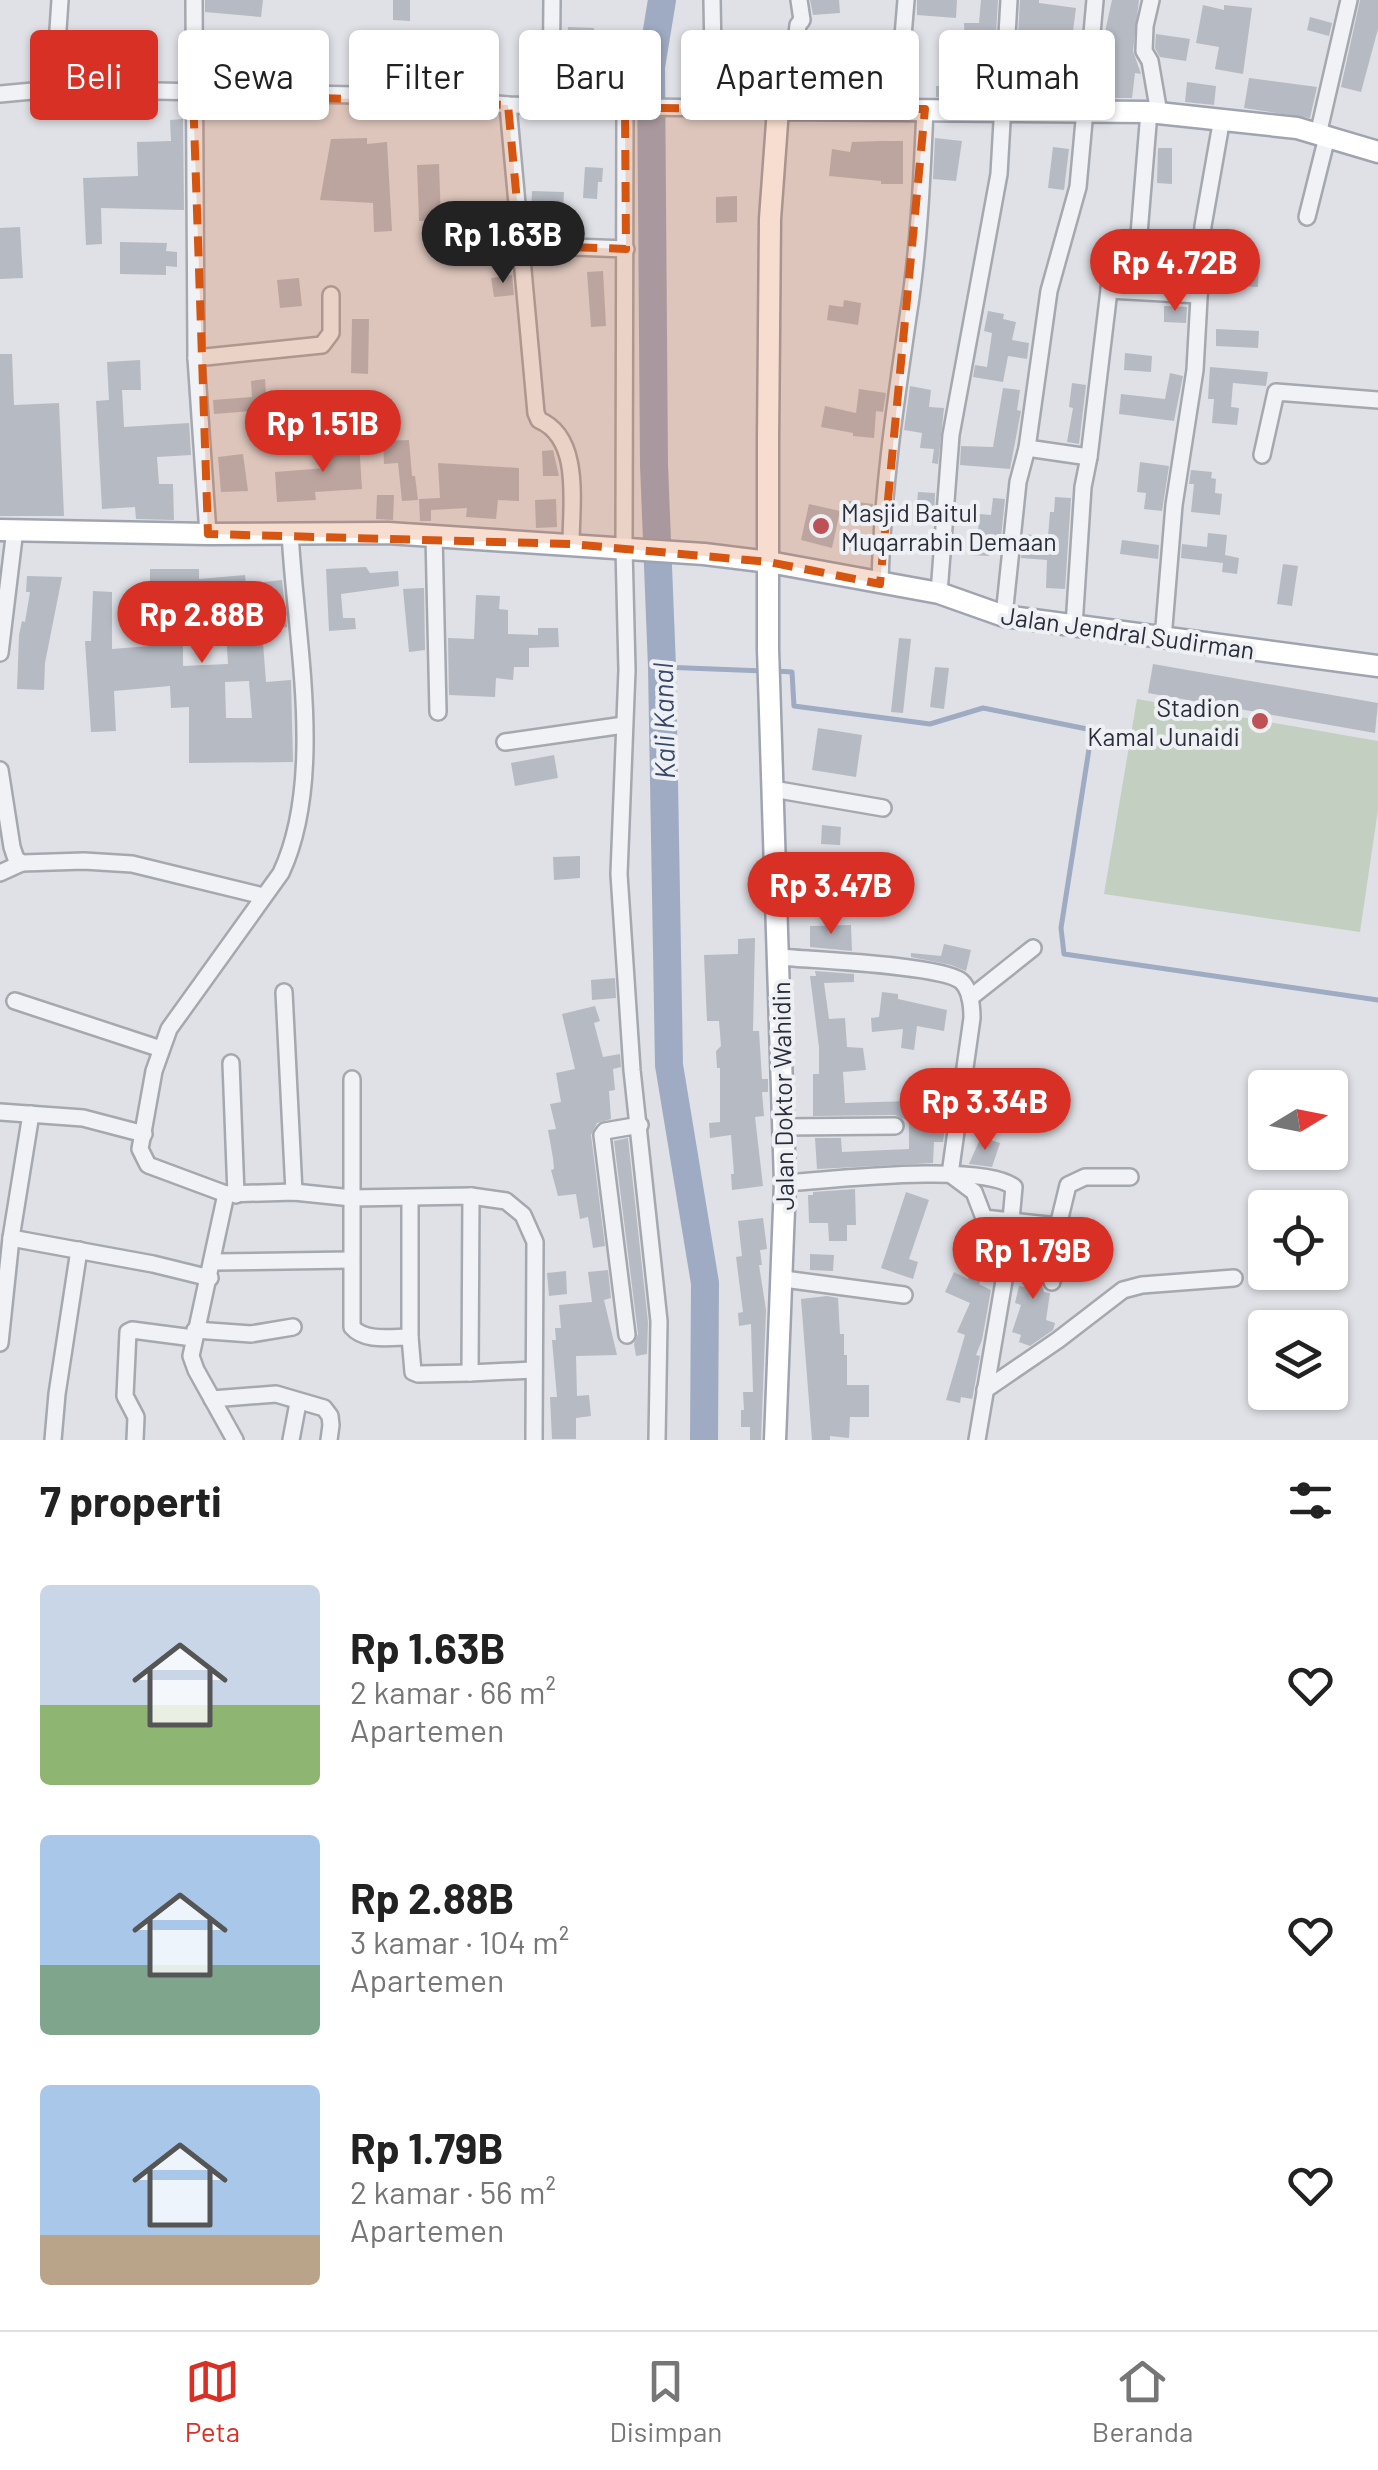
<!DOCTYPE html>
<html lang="id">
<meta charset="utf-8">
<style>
:root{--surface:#fff;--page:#f2f2f2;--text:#222;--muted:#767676;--line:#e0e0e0;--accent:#d93025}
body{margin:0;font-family:Barlow,sans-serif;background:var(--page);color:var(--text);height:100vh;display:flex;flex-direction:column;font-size:38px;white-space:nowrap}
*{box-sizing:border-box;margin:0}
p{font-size:32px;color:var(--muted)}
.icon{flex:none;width:55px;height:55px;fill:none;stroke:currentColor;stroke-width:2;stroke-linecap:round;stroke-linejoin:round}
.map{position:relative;height:1440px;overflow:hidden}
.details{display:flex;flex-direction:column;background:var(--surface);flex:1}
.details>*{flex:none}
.guide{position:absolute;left:30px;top:30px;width:1320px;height:90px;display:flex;gap:20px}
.needle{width:65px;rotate:80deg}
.fabs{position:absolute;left:1248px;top:1070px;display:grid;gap:20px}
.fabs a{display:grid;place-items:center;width:100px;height:100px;border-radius:10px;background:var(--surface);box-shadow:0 2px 8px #0004;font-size:50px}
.price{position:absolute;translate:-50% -85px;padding:0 22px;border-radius:35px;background:var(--accent);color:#fff;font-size:32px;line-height:65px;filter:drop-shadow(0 2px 5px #0008)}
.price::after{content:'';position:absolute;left:50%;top:60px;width:30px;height:22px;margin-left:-15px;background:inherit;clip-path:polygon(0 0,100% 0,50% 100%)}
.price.selected{background:#222;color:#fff}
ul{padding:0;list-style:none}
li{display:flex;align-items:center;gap:30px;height:250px;padding:0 40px}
li span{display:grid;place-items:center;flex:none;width:280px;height:200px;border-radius:10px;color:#555}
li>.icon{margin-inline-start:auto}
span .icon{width:120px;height:120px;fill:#fffc;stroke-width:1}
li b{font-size:42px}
h2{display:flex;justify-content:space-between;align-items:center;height:120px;padding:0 40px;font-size:42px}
.chip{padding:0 35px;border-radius:10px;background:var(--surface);box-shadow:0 2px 8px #0004;font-size:35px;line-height:90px}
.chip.selected{background:var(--accent);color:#fff}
.dock{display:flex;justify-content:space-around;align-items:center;height:140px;border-top:2px solid var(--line);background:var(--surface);font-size:28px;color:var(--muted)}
.dock a{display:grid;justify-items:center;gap:5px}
.dock .selected{color:var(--accent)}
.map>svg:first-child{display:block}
.pitch{fill:#c3cfc1}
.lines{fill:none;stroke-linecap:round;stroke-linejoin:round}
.stream{stroke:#9eabc2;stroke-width:5}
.river{stroke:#9eabc2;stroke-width:28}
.building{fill:#b6bac2;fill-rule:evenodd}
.minor-casing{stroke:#a5a8af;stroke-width:20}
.major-casing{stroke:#9fa4b0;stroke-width:25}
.minor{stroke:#f1f2f5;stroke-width:15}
.major{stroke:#fff;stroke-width:20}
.marked{fill:#d55511;fill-opacity:0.2;stroke:#d55511;stroke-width:8;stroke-dasharray:20 12;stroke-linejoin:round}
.poi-dot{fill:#bd5155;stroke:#eef0f4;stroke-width:4}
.labels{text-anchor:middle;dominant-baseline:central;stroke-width:8;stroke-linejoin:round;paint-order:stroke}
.poi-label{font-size:25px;fill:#2a2e3b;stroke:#eef0f4;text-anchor:start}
.street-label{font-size:25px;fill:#2a2e3b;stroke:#eef0f4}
.water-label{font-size:28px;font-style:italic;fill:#39496a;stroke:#eef0f4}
</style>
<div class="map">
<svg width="1378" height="1440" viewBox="0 0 1378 1440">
<rect width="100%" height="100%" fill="#dfe1e6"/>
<path class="pitch" d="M1137,699l241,42v69l-18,122 -256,-38z"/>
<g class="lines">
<g class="stream">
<path d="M662,667l103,4"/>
<path d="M776,671l16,1 2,34 136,18 53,-16 109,22 -31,198 3,26 314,46"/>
</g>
<path class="river" d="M662,0l-11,67 3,398 8,202 7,398 36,218 -1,157"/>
</g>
<g class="building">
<path d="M205,0h58l-2,17 -56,-5z"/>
<path d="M393,0h17v21l-17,-1z"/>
<path d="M810,0h29l1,13 -27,2z"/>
<path d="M917,0h40l-1,18 -39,-3z"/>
<path d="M981,0h17l-5,84h-25v-33h-3l-1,-28h15z"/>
<path d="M1020,0h19v3l37,5 -4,31 8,1 -2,21 -10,-1v7l-52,3z"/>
<path d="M1112,0h27l-6,51 8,23 -6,-1 -3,25h-34l5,-57z"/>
<path d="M1360,0h18v29l-17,63 -20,-5z"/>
<path d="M1203,5l21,5v-5l28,3 -9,66 -28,-5 4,-22 -23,-4z"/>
<path d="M1310,17l22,6 -3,13 -22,-6z"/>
<path d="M568,27l26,1 -3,55 -25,-1z"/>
<path d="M1156,34l34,5 -4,22 -26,-4 -5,-9z"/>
<path d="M480,57l2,18 -29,2 -1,-18z"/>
<path d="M1249,78l68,9 -7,31 -66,-10z"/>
<path d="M1187,82l29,4 -2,19 -29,-3z"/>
<path d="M970,85l1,12h-35v-11z"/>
<path d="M183,119l1,91 -83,-2 1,36 -16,1 -3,-67 55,-2 -1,-34 34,-1 -1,-21z"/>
<path d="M367,138v6l20,-2 5,89 -18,1 -1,-29 -53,-3 11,-61z"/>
<path d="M935,138l27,3 -6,40 -23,-2z"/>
<path d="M881,141h22v43h-22v-3l-52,-5 3,-27 18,3 2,-10z"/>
<path d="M1053,147l16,2 -5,41 -16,-2z"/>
<path d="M1158,148h14v36l-15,-1z"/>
<path d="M439,164l2,56 -22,1 -2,-56z"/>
<path d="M585,167l18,1 -1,14h-4l-1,17 -14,-1z"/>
<path d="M532,191l32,1 -1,20 -32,-1z"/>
<path d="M737,196v26l-21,1v-26z"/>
<path d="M20,227l3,51 -23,1v-51z"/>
<path d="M120,242l47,1 -1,8 11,1v15l-11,-1v9l-46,-1z"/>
<path d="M1252,258l7,1 -1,28 -18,-1 1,-6 -30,-2 1,-17 31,1z"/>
<path d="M603,271l3,55 -15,1 -4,-55z"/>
<path d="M512,275l2,20 -20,2 -3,-19z"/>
<path d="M299,278l3,28 -22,2 -3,-28z"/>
<path d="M844,300l17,3 -3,22 -31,-5 2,-15 14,2z"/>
<path d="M1164,306l23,1 -1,16 -22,-1z"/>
<path d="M988,311l16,3 -1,5 13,3 -4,18 17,3 -2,16 -19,-3 -5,26 -30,-5 2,-12 12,2 5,-34 -8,-2z"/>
<path d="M352,319h17l-1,55 -17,-1z"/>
<path d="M1216,329l43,2 -1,17 -42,-2z"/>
<path d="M1125,353l27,3 -1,16 -27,-2z"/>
<path d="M0,354h12l2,51 45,-2 5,113h-64z"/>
<path d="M140,360l1,30h-19l2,37 65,-4 2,32 -34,2 2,27h14l1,36 -38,-1 -1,-12 -33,2 -6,-108 13,-1 -2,-38z"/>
<path d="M1210,367l58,5 -2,14 -33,-3 -2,24 8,1 -2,17 -25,-2 2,-24h-6z"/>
<path d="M1170,373l13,3 -9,45 -55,-7 2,-20 44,5z"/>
<path d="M265,379l2,31 -53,4 -1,-14 39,-3 -1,-16z"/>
<path d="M1072,383l14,2 -7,59 -12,-2 6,-34 -4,-1z"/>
<path d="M910,386l21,4 -2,17 15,1 -6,56 -6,-1 2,-14 -14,-1 2,-15 -18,-3z"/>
<path d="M1003,388l17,2 -3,20 4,1 -11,58 -50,-4 1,-19 32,1z"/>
<path d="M859,389l27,4 -3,19 -7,-1 -2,27 -21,-2v-3l-32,-6 4,-21 31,7z"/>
<path d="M325,411l2,15 -55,6 -2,-15z"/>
<path d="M409,440l3,36h3l3,24 -16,1 -4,-38 -14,1 -1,-23z"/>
<path d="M359,442l3,47 -47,3 1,8 -39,2 -2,-30 51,-4 -1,-24z"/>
<path d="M553,450l6,26h-16l-1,-25z"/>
<path d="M243,454l5,37 -27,1 -3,-35z"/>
<path d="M1140,462l29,4 -7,45 -18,-2 2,-16 -9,-1z"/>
<path d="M438,463l81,5v33l-21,-1 -2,19 -30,-2 1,-9 -36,2v11h-11l-1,-22 21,-1z"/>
<path d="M1191,470l21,2 -1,6 5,1 -1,14 7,1 -2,21 -29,-3 3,-28h-5z"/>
<path d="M918,492l17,1 -1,24 -18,-2z"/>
<path d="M377,495h17l-1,25 -17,-1z"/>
<path d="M1055,497l16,1 -6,91 -19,-1 1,-28 -26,-2 3,-24 24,3 2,-25h4z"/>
<path d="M993,498l12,1 -4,38 -10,-1 -2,20 -19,-1 1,-21 7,1 1,-21 12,1z"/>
<path d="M556,499l1,28 -21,1 -1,-28z"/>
<path d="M849,501l24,3 -1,16 -24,-3z"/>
<path d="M809,504l31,7 -8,37 -31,-8z"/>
<path d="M1208,533l19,2 -2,20 14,3 -2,16 -15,-2 1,-9 -42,-5 1,-14 25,3z"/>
<path d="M1122,540l37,5 -1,14 -38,-5z"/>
<path d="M1283,564l15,2 -6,40 -15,-2z"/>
<path d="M366,567l4,6 28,-2 1,15 -58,8 2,24h12l1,11 -27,2 -3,-62z"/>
<path d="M150,569h49v10l46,-4 1,9 36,-4 5,47 -25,3 4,52 25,-2 2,82 -104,1v-56l-18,1 -1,-22 -56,5 2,40 -25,1 -6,-91h6l2,-50 19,1v57l50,-4v-53h-12zM183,592h37l1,8 31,-2 3,4 3,26 -32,1 2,35 -45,2zM249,681l3,37h-26l-1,-36z"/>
<path d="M27,576l35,1 -17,86 -1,27 -27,-1 2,-54 3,-14 3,1 5,-30h-4z"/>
<path d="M424,588l1,62 -16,2 -6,-63z"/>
<path d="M476,595l24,1 -1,13 9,1v24l30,1v-7h20l1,19 -30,1v19h-15l-1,13 -17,-2 -1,19 -46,-2 -1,-57 26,1z"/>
<path d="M899,638l12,1 -8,74 -12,-1z"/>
<path d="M1153,664l225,39 -3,30 -227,-40z"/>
<path d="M935,667l14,1 -5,41 -14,-2z"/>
<path d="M818,728l44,7 -6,42 -44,-7z"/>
<path d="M554,755l4,23 -43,8 -4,-23z"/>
<path d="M822,825l19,2 -1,18 -19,-1z"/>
<path d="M835,853l32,1v16l-32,-1z"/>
<path d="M580,856v22l-26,2 -1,-23z"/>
<path d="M851,925l1,26 -42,-4v-21z"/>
<path d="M755,938l-2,93h6l3,48h6v13h-6l2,24 -9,1 8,69 -31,4 -1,-16h3l-3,-39 -21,3 -1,-15 11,-1v-54h-3l-1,-17 5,-5 -2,-25h-12l-3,-66 34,-1v-15z"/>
<path d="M944,944l27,6 -5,21 -15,-6 -40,-8v-4l30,3z"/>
<path d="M815,971l39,3v8l-30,1 5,36 16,-1 2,29 16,1 3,22 -23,2 2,31 65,-2 5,-27 16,2 -5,49 19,1 -2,16h-9l-1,21 -116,6 -2,-31h26l1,14 67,-3v-28l-14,-6 -82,1v-42h6v-27l-9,-71h6z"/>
<path d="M615,978l1,20 -24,2 -1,-20z"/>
<path d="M882,992l16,2v5l49,11 -3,21 -27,-5 -3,24 -13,-2 2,-19 -31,3 -1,-14 8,-1z"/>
<path d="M595,1006l5,15 -6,2 9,34 17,-3 1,13 -8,2 2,21 -6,1 2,28 -14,4 -6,12 14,111 -12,2 -5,-31 -8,2 -4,-25 -18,2 -7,-26 3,-1 -1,-11 -5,-28 8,-1 -6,-25 11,-2 -5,-29 19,-4 -13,-55z"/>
<path d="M981,1137l19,6 -8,24 -23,-3z"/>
<path d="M628,1138l20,184 -1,32 -11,2 -2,-12 4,-10 -24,-193z"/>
<path d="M855,1189l1,36h-9v16h-18l-1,-18h-19l-1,-28h5v-3z"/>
<path d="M906,1192l23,8 -20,59 9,3 -5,17 -32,-11z"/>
<path d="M763,1218l4,31 -7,1 2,15h-3l7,45 -5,130h-11v-13h-9v-17h3l-1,-18h10l-2,-68 -12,2 -1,-13 5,-1 -7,-55 6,-1 -4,-35z"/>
<path d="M1027,1247l17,2 -3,33 3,10 6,1 -4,27 9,3 -2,7 -23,16 -11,-4 2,-7 -9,-3 9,-27 -6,-2 4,-17 6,1z"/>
<path d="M810,1254l24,1 -1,16 -23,-1z"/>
<path d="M976,1261l11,5 -8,18 12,6 -9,50 -6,15 4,1 -7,39 -1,4 -11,-2 -1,6 -14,-3 19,-65 -8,-3 13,-29 -25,-11 9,-20 14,7z"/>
<path d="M608,1270l3,28 -7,2 13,55 -41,1 1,40 12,-1 2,21 -15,2v21h-24l-2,-42h7l-5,-57h4l-1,-12h6l-2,-23 33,-3 -4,-30z"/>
<path d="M566,1271l1,23 -18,2 -2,-23z"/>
<path d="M827,1296l11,2 2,36h4v21h3v30h22v32h-19l-1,21 -19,-2v4h-18l-11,-141z"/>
</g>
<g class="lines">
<g class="minor-casing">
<g id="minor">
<path d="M194,0l2,358 12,176"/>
<path d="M712,0l2,107"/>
<path d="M1151,0l-6,26 -1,25 6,10 9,52"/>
<path d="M54,89l6,-89"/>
<path d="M0,94l54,-5 353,7 101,9 270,4"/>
<path d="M508,105l28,308 3,7c43,18 32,85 32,124"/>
<path d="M551,105l1,-105"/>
<path d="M625,108l-1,440 3,122 -8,204 13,196 27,251 -2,119"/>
<path d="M897,108l9,-108"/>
<path d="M787,109l-2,-31 9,-18 4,-35 4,-5 -3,-20"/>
<path d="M1318,135l31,-135"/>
<path d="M1307,217l20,-80"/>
<path d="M521,245l105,4"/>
<path d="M1202,249l42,2"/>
<path d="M1109,290l90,5"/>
<path d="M196,358l126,-13 9,-12v-38"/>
<path d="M1027,448l62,9"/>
<path d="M1262,455l14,-63 102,8"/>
<path d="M434,535l4,177"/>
<path d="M880,584c2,-90 15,-178 28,-267 11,-69 14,-139 17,-208"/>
<path d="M939,593l12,-158 48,-261 10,-174"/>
<path d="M1004,616l14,-134 9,-34 22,-157 29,-104 17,-187"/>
<path d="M1074,626l9,-139 6,-30 24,-200 5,-8 21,-15 10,-122"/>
<path d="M1163,639l11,-134 21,-135 8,-144 19,-108"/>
<path d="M0,653l15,-124"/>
<path d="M505,742l119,-17"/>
<path d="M0,770l12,77 4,12 6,4 62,-2 48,3 131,32"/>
<path d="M773,789l110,19"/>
<path d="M0,873l22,-10"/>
<path d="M779,957c32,3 162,8 182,24 10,9 11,25 11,37l-22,156 24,18 10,26 74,8"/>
<path d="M284,992l10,200"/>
<path d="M970,998l63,-50"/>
<path d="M15,1001l146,48"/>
<path d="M231,1063l5,132"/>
<path d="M352,1079v248c13,15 39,10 58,10"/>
<path d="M0,1112l83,6 61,16"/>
<path d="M784,1127l111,-1"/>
<path d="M785,1183c44,-3 198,-21 229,4l-7,76 -30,177"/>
<path d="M226,1194l68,-2 58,6 119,-2 35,5 17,14 12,27 -1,198"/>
<path d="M471,1196l-1,177 63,-3"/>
<path d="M410,1198v139l3,35 5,2 52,-1"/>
<path d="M11,1238l142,26 57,14"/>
<path d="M214,1262l136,-2"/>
<path d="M784,1279l120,16"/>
<path d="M1052,1282l6,-56 10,-41 17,-8h45"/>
<path d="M195,1330l56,4 42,-7"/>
<path d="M627,1335l-25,-200 3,-4 35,-6"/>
<path d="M0,1343l11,-105 20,-124"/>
<path d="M985,1390l73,-50 65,-50 19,-5 92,-7"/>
<path d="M212,1399l64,-5 48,14 6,8 1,9 -2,15"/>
<path d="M53,1440l4,-46 22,-144"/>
<path d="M135,1440l1,-23 -11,-21 3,-64 4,-2 61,8"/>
<path d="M235,1440l-39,-70 -5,-14 35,-162 -78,-29 -8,-16 14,-78 15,-42 112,-156c45,-96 14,-237 9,-341"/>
<path d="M291,1440l7,-37"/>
</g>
</g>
<g class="major-casing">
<g id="major">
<path d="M0,530l208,4 180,-1 316,21 65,8 170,31 65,23 374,50"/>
<path d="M775,1440l10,-257 -17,-534v-208l2,-222 8,-110 371,3 148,16 81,24"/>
</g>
</g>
<use href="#minor" class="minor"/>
<use href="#major" class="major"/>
</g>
<path class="marked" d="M193,93l315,12 13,140 105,4 -1,-141 300,1 -45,475 -111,-22 -198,-18 -363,-10z"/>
<g class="poi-dot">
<circle cx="821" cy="526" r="10"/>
<circle cx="1260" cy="721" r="10"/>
</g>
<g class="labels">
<g class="poi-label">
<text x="841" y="512">Masjid Baitul<tspan x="841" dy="29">Muqarrabin Demaan</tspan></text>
<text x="1240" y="707" text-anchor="end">Stadion<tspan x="1240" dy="29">Kamal Junaidi</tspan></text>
</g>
<g class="street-label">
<text transform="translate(1128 632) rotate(8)">Jalan Jendral Sudirman</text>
<text transform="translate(782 1096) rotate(-91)">Jalan Doktor Wahidin</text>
</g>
<g class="water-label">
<text transform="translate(663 721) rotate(-91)">Kali Kanal</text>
</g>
</g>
</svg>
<div class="fabs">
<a><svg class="needle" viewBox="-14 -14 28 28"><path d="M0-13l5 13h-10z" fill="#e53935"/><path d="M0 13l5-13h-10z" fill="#767676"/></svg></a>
<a><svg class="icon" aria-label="locate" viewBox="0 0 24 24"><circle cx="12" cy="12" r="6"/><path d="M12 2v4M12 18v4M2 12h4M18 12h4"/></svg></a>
<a><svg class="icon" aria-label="layers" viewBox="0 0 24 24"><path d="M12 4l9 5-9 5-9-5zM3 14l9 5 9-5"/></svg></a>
</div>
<b class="price selected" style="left:503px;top:286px">Rp 1.63B</b>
<b class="price" style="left:1175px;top:314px">Rp 4.72B</b>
<b class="price" style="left:323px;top:475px">Rp 1.51B</b>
<b class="price" style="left:202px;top:666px">Rp 2.88B</b>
<b class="price" style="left:831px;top:937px">Rp 3.47B</b>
<b class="price" style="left:985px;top:1153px">Rp 3.34B</b>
<b class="price" style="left:1033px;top:1302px">Rp 1.79B</b>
<div class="guide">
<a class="chip selected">Beli</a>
<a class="chip">Sewa</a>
<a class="chip">Filter</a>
<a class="chip">Baru</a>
<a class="chip">Apartemen</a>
<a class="chip">Rumah</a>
</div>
</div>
<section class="details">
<h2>7 properti<svg class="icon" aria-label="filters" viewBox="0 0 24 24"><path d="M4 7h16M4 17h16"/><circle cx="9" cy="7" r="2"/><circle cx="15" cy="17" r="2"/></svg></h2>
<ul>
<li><span style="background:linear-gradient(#c9d6e8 60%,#8fb573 0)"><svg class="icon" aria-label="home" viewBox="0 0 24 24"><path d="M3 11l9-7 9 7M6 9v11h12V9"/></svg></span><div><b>Rp 1.63B</b><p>2 kamar · 66 m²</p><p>Apartemen</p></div><svg class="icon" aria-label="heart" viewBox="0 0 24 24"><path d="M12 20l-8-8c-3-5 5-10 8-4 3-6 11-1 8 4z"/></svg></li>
<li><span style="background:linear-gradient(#a9c7e8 65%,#7fa58c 0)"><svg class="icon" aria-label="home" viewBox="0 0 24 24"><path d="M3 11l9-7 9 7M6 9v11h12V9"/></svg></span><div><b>Rp 2.88B</b><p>3 kamar · 104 m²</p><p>Apartemen</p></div><svg class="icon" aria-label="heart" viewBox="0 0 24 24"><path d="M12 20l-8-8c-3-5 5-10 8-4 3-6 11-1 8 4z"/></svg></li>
<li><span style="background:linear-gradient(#a9c7e8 75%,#b9a48a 0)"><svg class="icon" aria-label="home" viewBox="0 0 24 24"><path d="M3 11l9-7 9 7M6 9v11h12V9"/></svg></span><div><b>Rp 1.79B</b><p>2 kamar · 56 m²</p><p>Apartemen</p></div><svg class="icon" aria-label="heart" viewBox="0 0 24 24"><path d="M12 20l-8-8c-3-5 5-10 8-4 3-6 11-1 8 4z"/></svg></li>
</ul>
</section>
<nav class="dock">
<a class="selected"><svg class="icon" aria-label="map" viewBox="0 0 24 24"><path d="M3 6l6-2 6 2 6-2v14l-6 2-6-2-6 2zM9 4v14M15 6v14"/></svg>Peta</a>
<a><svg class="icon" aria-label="saved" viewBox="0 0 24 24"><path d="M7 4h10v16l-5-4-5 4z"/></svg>Disimpan</a>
<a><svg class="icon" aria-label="home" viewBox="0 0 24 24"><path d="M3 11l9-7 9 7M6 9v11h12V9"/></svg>Beranda</a>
</nav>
